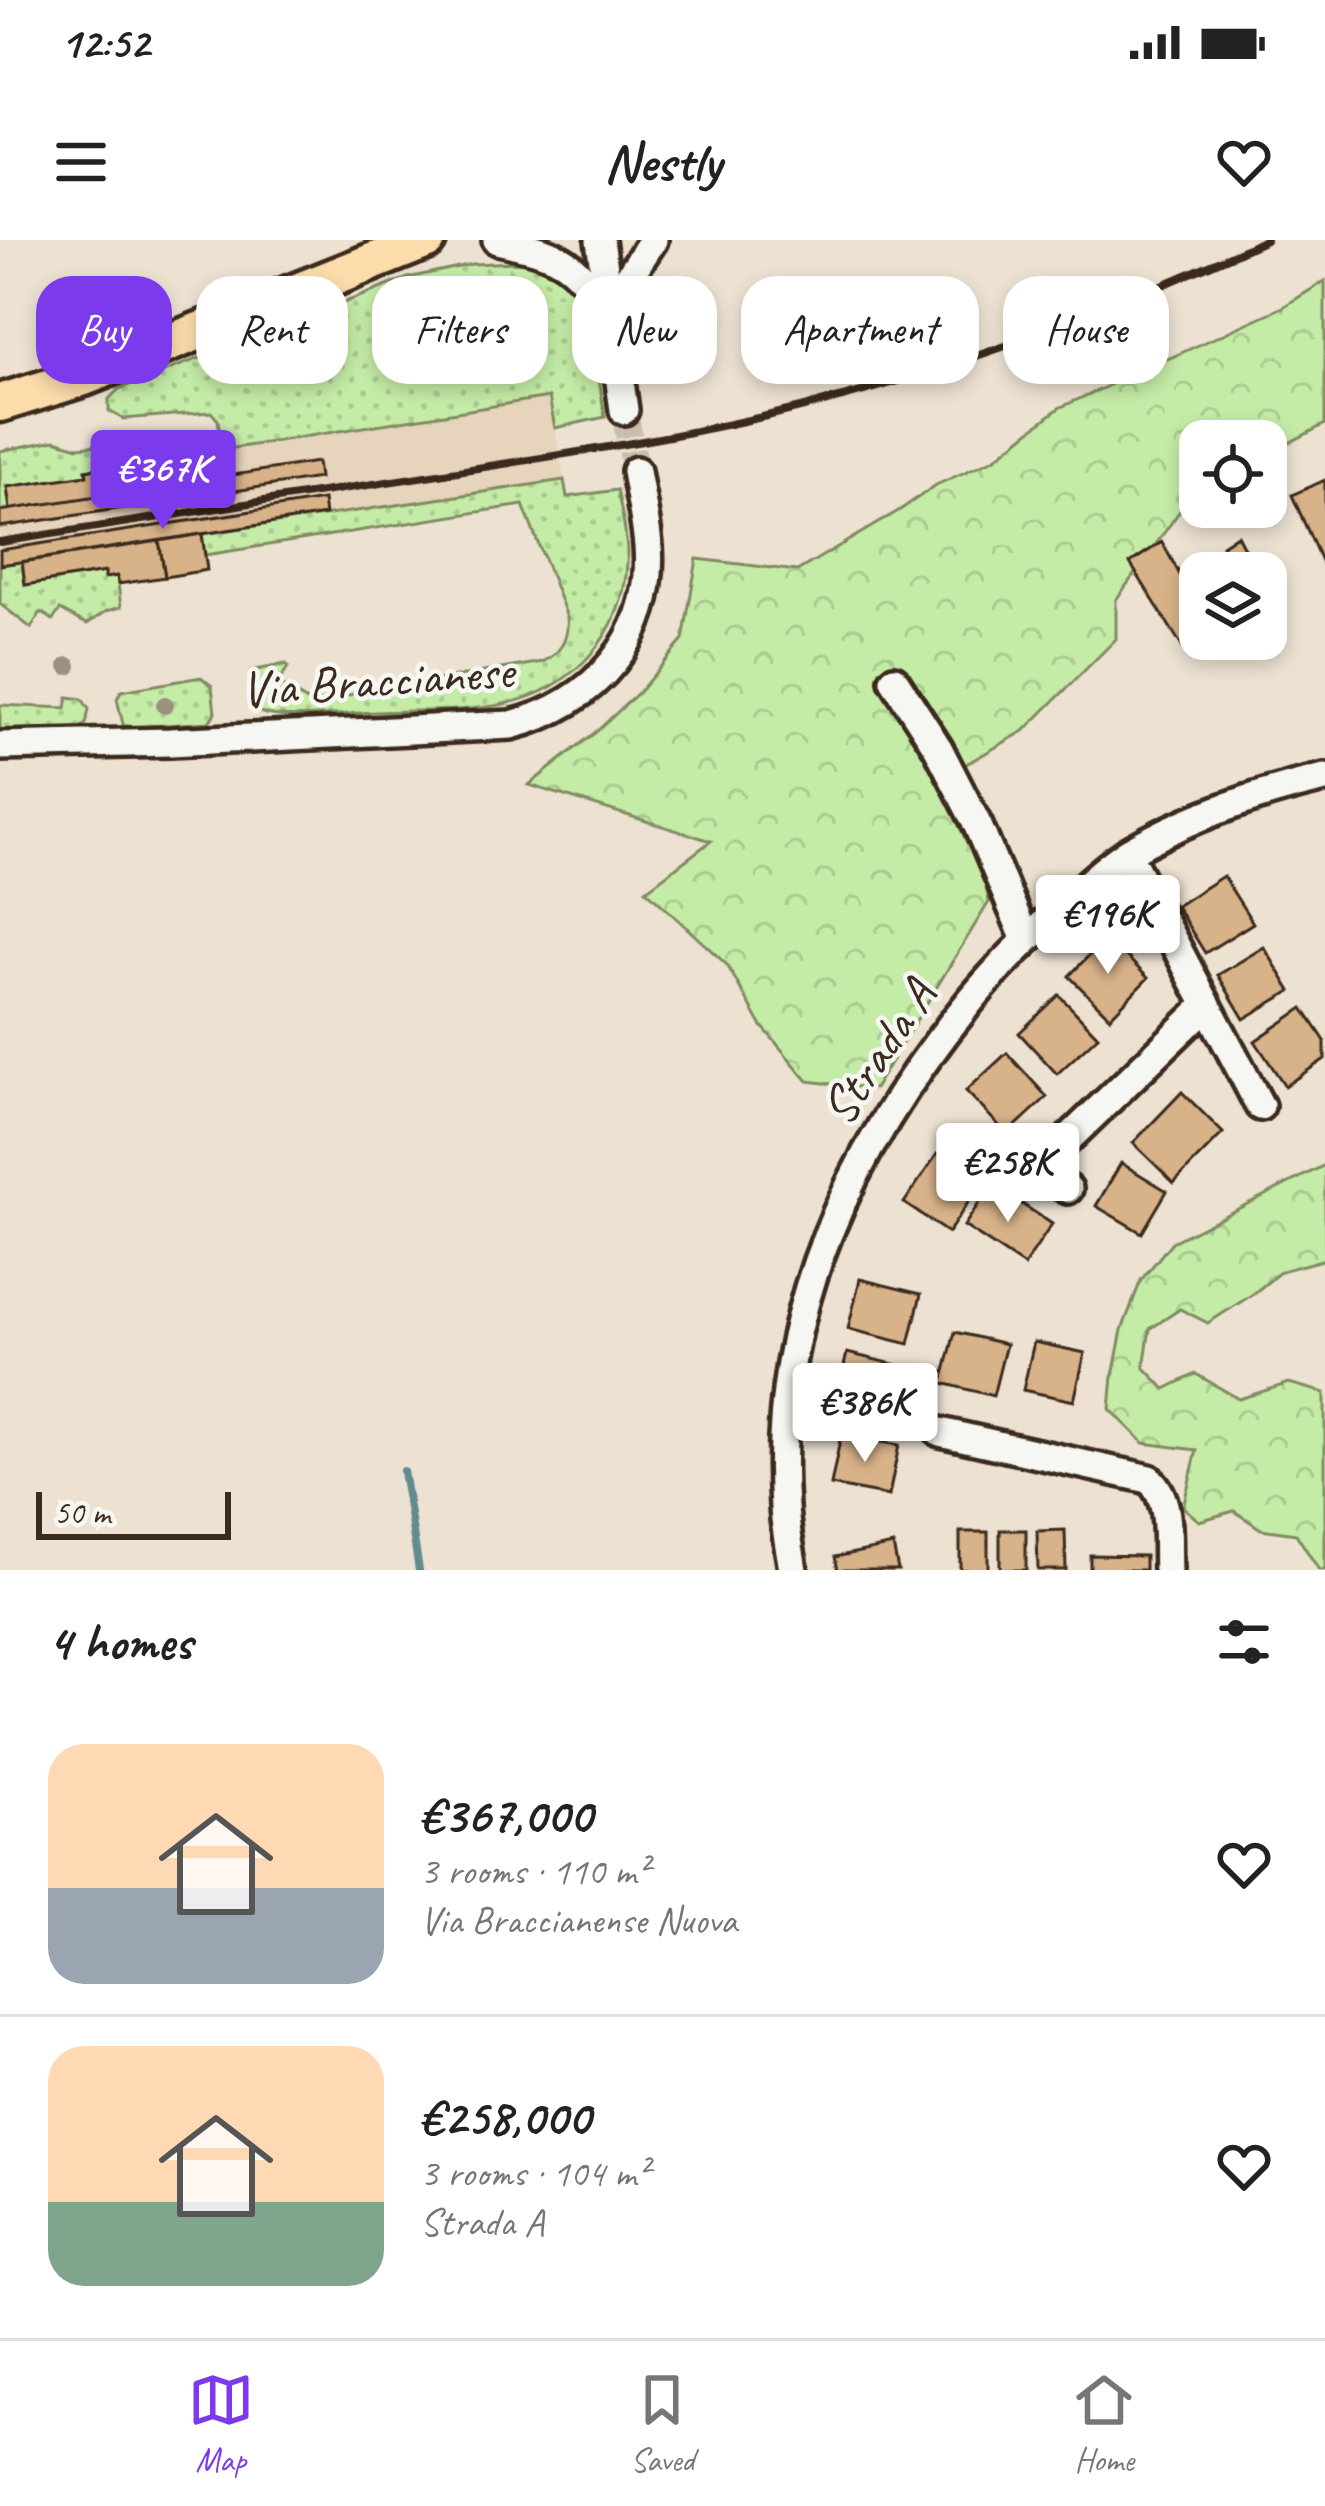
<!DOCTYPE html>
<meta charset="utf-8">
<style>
:root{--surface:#fff;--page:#f6f6f6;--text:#222;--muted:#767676;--line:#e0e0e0;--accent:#7c3aed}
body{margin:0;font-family:Caveat,sans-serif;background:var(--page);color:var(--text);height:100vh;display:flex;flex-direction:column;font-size:45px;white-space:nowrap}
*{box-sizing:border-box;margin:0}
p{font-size:39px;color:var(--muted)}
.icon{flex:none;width:66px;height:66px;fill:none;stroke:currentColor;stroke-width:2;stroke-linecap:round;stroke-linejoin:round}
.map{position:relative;height:1330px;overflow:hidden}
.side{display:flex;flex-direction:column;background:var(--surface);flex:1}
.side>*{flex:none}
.top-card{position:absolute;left:36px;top:36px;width:1254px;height:108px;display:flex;gap:24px}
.tools{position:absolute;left:1179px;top:180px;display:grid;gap:24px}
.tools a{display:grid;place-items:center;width:108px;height:108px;border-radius:24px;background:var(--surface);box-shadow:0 6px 18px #0003;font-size:60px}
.scale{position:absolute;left:36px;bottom:30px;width:195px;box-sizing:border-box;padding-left:12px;border:6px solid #3b2a1e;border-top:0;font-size:33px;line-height:42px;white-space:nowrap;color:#3b2a1e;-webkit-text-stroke:9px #f6f6f2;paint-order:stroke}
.price{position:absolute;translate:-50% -102px;padding:0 27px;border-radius:12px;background:#fff;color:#222;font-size:39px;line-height:78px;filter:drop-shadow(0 3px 6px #0008)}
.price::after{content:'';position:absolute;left:50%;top:72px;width:36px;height:27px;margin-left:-18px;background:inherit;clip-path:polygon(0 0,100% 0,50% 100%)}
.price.selected{background:var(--accent);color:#fff}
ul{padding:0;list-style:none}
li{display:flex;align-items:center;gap:36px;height:300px;padding:0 48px}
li+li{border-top:3px solid var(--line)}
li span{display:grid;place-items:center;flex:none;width:336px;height:240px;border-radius:36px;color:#555}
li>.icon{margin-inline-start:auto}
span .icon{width:144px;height:144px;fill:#fffc;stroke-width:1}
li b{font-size:51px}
h2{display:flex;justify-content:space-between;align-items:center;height:144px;padding:0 48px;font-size:51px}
.chip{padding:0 42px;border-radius:36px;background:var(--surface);box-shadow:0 6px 18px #0003;font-size:42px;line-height:108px}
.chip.selected{background:var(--accent);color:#fff}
.status{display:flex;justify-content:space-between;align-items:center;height:84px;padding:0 60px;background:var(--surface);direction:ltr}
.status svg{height:33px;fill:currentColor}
header{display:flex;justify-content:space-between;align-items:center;height:156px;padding:0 48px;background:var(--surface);font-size:54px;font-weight:700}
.tabs{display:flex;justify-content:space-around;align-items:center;height:168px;border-top:3px solid var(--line);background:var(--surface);font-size:33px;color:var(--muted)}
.tabs a{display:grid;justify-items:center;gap:6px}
.tabs .selected{color:var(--accent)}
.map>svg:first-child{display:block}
.built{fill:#e7d4bc}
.grass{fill:url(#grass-dots);stroke:#808b62;stroke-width:3}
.forest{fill:url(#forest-crowns);stroke:#808b62;stroke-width:3}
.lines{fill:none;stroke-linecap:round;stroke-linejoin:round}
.stream{stroke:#628b8e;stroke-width:8}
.building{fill:#d8b289;stroke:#3b2a1e;stroke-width:3}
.minor-tunnel{stroke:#c9bdae;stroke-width:27;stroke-dasharray:27 14;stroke-linecap:butt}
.minor-casing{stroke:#3b2a1e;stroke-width:36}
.major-casing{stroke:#3b2a1e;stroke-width:45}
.minor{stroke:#f6f6f2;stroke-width:27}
.major{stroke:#fddcac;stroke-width:36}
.rail{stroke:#3b2a1e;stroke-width:8}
.tree{fill:#9a927e}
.labels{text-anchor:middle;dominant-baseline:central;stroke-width:9;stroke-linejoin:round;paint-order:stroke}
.street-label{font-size:51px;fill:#3b2a1e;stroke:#f6f6f2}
</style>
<div class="status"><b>12:52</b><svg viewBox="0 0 49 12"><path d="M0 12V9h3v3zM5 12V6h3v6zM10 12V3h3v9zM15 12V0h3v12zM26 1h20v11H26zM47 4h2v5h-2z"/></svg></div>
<header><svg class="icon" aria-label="menu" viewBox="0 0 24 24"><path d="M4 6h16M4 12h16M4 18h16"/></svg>Nestly<svg class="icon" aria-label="heart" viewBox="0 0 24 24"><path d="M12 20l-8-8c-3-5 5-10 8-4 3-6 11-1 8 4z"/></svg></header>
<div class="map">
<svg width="1325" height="1330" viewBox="0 0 1325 1330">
<defs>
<pattern id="grass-dots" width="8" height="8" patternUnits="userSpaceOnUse" patternTransform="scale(3)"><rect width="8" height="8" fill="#c5eca7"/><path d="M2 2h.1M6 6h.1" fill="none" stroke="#aacb8f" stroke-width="1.8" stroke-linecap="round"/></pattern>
<pattern id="forest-crowns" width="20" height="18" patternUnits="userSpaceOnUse" patternTransform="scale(3)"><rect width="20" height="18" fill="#c5eca7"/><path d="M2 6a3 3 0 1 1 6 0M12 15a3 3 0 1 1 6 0" fill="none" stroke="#aacb8f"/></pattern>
</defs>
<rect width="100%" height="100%" fill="#ede2d2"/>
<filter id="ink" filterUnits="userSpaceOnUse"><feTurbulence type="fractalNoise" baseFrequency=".00833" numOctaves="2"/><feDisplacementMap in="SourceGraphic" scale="24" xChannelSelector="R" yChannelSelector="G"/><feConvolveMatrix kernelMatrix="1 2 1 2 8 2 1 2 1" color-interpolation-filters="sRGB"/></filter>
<g filter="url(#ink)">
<path class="built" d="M550,157l17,100 -361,58 1,15 -89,14 -2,-8 -11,2 -1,-5 -79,12 -4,-23 -21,3v-54l7,-24 79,-17 10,-10 124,-20 3,10z"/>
<g class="grass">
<path d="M515,22c18,1 40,4 53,18 23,23 31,103 37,137l-50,11 -6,-31 -327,53 -4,-30 -7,-8 -88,7 -14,-8v-12l10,-10 289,-111 64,-14z"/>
<path d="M55,200l23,7 20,-2 6,13 -8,2 1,8 -10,2v5l-79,12 2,23 -10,1v-60z"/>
<path d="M564,240l3,17 50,-7c5,24 11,48 10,73 -3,71 -54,127 -123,141 -41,9 -87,6 -129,8 -27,1 -98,11 -119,-2l-5,-39 35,-7 2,3 -10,16 34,21 9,-14 27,5 195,-33c18,-9 26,-25 24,-45l-44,-112 -318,50 -3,-21z"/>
<path d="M22,322l4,23 79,-13 1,5 11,-1 4,31 -14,4 -20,13 -27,-14 -7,10 -12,-8 -10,16 -31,-24v-39z"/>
<path d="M201,437l11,9 3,27 -6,9 -85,6 -7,-29 4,-8z"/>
<path d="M68,457l14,2 7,10 -3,15 -7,5 -79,1v-25l66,3z"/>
</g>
<g class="forest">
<path d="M1325,41v143l-59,31v-14h-66v54l-16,10 -68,95v39l-92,92 -84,48 33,47 16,76 -115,187 -66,-8 -47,-56 -34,-60 -81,-75 65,-49 -182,-56 68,-54 43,-40 43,-51 14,-81 100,12 103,-61 36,-25 58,-26 65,-51 224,-101z"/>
<path d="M1325,925v94l-44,12 -28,23 -45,29 -28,-14 -30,20 -6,38 21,22 31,-15 43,25 50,-16 36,10v177h-6l-23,-36 -35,-5 -27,-18 -35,10 -16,-14 14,-57 -53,-7 -34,-34 3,-33 9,-46 19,-50 31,-38z"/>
</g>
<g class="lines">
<path class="stream" d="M403,1231l16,99"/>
</g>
<g class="building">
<path d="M220,200l5,37 -78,12 -5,-36z"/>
<path d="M142,213l5,36 -137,21 -3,-23 80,-12 -1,-5 11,-2 -1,-8z"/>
<path d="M317,222l2,16 -319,49v-16z"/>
<path d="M1325,240v90l-33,-75z"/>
<path d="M323,260l2,15 -325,50v-15z"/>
<path d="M202,294l5,36 -42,7 -6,-36z"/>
<path d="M1237,295l20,38h-20l-15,-28z"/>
<path d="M159,301l6,36 -47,7 -1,-8 -12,2v-6l-80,13 -3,-23z"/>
<path d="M1162,302l36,66 2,-2v33h31l-43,17 -58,-93z"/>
<path d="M1223,636l30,47 -48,30 -29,-47z"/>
<path d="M1107,697l41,41 -38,39 -41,-41z"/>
<path d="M1264,707l27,44 -47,28 -26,-44z"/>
<path d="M1059,755l39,41 -41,38 -38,-41z"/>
<path d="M1303,768l22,33v18l-40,27 -30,-45z"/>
<path d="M1007,813l40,44 -40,37 -41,-43z"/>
<path d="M1182,852l41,41 -49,50 -41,-40z"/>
<path d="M937,914l44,29 -33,50 -44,-30z"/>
<path d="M1121,923l46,28 -25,42 -46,-27z"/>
<path d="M992,944l60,40 -28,42 -60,-40z"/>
<path d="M860,1039l61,15 -12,50 -61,-15z"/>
<path d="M955,1092l51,12 -13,52 -51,-13z"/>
<path d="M1034,1102l51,11 -11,48 -51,-11z"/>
<path d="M847,1113l55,13 -12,56 -56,-12z"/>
<path d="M841,1195l58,10 -10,51 -58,-11z"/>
<rect x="1000" y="1290" width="26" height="40"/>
<path d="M1065,1290l1,40h-28l-1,-39z"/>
<rect x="960" y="1292" width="28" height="38"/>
<path d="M893,1305l5,25h-60l-3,-13z"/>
<path d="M1090,1315l55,1v14h-55z"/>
</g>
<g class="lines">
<path class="minor-tunnel" d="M624,170l12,61"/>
<g class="minor-casing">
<g id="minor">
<path d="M497,0c55,12 78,17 106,69"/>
<path d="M600,0l24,170"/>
<path d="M611,77l13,-33 29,-44"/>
<path d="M894,440l44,68 40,78 48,114"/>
<path d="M0,506l170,-4 341,-17c84,-21 144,-89 137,-179 -2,-25 -8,-50 -12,-75"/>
<path d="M1127,613l133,253"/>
<path d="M987,904l81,45"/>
<path d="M1035,931l172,-166"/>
<path d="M940,1192l209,47c24,22 17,61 19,91"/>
<path d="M793,1330c-3,-21 -8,-42 -9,-63 -14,-194 67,-360 187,-507 31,-38 66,-71 102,-103 18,-16 36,-33 57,-46 61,-35 126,-57 195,-73"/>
</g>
</g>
<g class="major-casing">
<path id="major" d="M0,163l84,-26 343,-137"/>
</g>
<use href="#minor" class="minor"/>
<use href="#major" class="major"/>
<path class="rail" d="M0,302c152,-25 305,-47 458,-71 110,-17 221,-34 330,-60 167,-40 322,-101 478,-171"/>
</g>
<g class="tree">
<circle cx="68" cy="426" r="9"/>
<circle cx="165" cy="465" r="9"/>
</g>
</g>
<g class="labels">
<g class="street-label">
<text transform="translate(377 440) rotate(-4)">Via Braccianese</text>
<text transform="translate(878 812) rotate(-56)">Strada A</text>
</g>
</g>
</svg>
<div class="tools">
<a><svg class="icon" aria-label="locate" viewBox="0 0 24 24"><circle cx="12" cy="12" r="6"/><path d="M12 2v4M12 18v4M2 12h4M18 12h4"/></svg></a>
<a><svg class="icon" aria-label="layers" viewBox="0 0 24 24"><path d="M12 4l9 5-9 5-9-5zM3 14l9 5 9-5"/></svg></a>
</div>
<div class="scale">50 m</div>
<b class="price selected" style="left:163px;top:292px">€367K</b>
<b class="price" style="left:1108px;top:737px">€196K</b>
<b class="price" style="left:1008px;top:985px">€258K</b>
<b class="price" style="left:865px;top:1225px">€386K</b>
<div class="top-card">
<a class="chip selected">Buy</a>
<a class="chip">Rent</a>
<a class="chip">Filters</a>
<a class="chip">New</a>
<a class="chip">Apartment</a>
<a class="chip">House</a>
</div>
</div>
<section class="side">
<h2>4 homes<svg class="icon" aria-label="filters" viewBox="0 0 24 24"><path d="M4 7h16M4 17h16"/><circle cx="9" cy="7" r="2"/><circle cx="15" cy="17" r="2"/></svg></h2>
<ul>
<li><span style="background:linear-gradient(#ffd9b3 60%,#9aa5b1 0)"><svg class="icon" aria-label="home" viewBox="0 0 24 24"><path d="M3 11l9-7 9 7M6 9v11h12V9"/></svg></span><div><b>€367,000</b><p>3 rooms · 110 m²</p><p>Via Braccianense Nuova</p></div><svg class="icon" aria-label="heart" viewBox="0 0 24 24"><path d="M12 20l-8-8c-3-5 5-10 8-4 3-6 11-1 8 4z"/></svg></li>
<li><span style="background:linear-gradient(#ffd9b3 65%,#7fa58c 0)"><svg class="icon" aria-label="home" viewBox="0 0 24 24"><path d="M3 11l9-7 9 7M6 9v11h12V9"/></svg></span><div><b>€258,000</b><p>3 rooms · 104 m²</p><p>Strada A</p></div><svg class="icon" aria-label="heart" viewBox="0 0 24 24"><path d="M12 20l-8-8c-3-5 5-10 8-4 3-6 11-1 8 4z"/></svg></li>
</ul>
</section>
<nav class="tabs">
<a class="selected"><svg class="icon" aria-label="map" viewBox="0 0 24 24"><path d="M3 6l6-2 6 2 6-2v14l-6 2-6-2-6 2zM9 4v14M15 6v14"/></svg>Map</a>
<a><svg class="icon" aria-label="saved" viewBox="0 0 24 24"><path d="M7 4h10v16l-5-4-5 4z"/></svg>Saved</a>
<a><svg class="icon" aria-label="home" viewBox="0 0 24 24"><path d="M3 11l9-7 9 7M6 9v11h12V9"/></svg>Home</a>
</nav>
